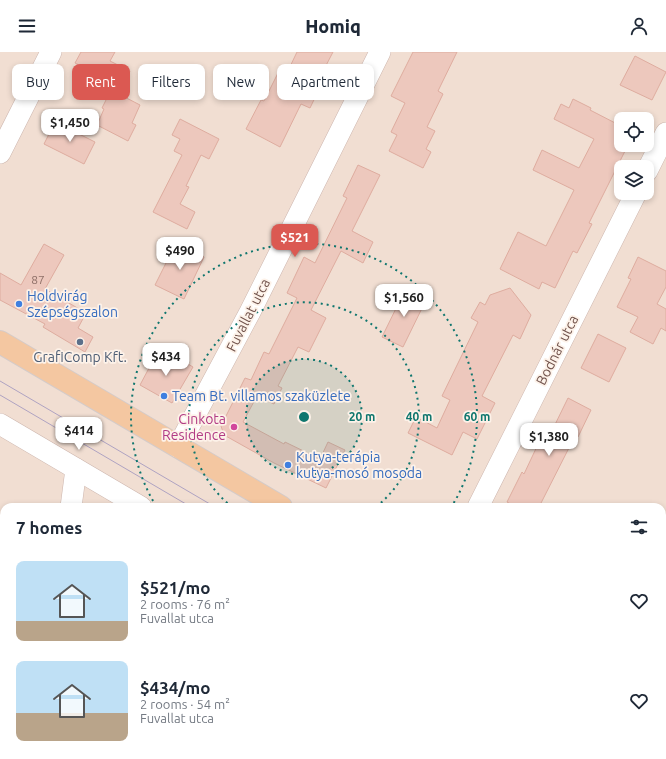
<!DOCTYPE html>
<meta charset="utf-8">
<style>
:root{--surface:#fff;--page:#f2f2f3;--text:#1f2937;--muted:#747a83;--accent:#db5952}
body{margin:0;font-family:Ubuntu,sans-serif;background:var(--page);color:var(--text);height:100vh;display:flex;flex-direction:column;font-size:15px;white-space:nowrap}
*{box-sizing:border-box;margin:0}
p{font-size:13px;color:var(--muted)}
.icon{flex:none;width:22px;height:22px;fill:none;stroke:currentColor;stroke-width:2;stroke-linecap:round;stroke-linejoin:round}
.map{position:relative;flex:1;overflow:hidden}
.details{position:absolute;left:0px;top:451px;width:666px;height:256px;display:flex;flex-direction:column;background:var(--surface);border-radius:12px 12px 0 0;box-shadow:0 2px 6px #0003}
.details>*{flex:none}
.top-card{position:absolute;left:12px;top:12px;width:400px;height:36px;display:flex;gap:8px}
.tools{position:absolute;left:614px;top:60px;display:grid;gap:8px}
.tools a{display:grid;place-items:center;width:40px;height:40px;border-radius:8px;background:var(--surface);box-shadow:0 2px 6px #0003;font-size:20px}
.price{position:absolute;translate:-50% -34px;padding:0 9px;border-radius:8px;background:#fff;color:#222;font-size:13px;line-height:26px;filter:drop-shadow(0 1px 2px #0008)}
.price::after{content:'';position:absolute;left:50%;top:24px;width:12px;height:9px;margin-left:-6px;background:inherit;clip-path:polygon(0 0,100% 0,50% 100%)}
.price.current{background:var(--accent);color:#fff}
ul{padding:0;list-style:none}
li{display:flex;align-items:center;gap:12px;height:100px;padding:0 16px}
li span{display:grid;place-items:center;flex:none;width:112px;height:80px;border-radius:8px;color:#555}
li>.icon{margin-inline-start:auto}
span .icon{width:48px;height:48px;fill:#fffc;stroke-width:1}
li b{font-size:17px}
h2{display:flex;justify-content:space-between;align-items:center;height:48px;padding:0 16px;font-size:17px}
.pill{padding:0 14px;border-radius:8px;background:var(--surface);box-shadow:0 2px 6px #0003;font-size:14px;line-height:36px}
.pill.current{background:var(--accent);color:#fff}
header{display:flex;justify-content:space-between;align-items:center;height:52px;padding:0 16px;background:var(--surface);font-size:18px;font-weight:800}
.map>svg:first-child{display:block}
.residential{fill:#f1ded2;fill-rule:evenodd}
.building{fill:#edc8bd;stroke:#deac9f}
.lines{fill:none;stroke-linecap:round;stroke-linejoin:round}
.service-casing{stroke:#cdb6ae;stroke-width:12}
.minor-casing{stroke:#cdb6ae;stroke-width:22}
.primary-casing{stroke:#d4cbc9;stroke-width:24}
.service{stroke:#fff;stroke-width:10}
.minor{stroke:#fff;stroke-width:21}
.primary{stroke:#f4c7a1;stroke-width:22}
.tram{stroke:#afa3c2;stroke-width:1}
.ring{fill:none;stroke:#0f766e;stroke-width:2;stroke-dasharray:2 4}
.shop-dot{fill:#3f7fe0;stroke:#fdf2e9;stroke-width:1.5}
.service-dot{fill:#5c6f8a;stroke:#fdf2e9;stroke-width:1.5}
.hotel-dot{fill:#d1479c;stroke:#fdf2e9;stroke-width:1.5}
.labels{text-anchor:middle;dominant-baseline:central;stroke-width:3.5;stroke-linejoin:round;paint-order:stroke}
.number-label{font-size:12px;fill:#8f7068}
.shop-label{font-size:14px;fill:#366cbe;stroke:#fdf2e9;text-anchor:start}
.street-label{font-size:14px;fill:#70524b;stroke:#fdf2e9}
.service-label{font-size:14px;fill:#4e5e75;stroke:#fdf2e9}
.hotel-label{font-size:14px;fill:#b23c85;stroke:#fdf2e9;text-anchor:end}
.centre{fill:#0f766e;stroke:#fdf2e9;stroke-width:2}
.ring-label{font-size:12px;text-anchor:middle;font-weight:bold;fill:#0f766e;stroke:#fdf2e9;stroke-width:3.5;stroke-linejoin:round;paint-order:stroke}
</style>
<header><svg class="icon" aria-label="menu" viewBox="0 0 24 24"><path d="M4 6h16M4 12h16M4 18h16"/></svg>Homiq<svg class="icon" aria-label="person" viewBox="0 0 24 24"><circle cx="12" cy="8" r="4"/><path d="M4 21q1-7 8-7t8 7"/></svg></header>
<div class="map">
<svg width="666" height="707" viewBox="0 0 666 707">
<rect width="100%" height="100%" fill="#faede3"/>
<path class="residential" d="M0,0h666v707h-666zM621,67h26v26h-26zM621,115h26v26h-26zM4,455h658v248h-658z"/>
<g class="building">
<path d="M81,0h34l-5,9 20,10 -8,15 -47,-23z"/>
<path d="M297,0h36l-14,27 4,2 -13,27 -9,-4 -21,43 -34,-18 15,-29 3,1 15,-30 7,4z"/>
<path d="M413,0h44l-19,39 5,3 -16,33 8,4 -9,18 5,3 -8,16 -34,-17 8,-16 -6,-3 14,-29 -14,-7z"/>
<path d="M635,4l31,16 -14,28 -32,-15z"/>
<path d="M111,38l29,15 -8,18 4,2 -8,16 -31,-16 7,-16 -2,-1z"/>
<path d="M573,47l18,9 -1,2 31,16v19h7l-39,78 3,1 -15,29 -4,-2 -18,37 -13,-6 -3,7 -39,-20 18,-37 28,14 28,-56 -41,-20 9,-20 37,18 15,-29 -40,-20 7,-15 8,4z"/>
<path d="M180,67l39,20 -10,20 -8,-4 -15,31 3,1 -9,17 15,8 -8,17 -34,-17 29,-57 -8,-4 6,-12 -8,-4z"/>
<path d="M55,70l40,20 -11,22 -40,-20z"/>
<path d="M358,113l22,10 -28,56 21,11 -10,21 -22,-12 -30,59 15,8 -17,34 -11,-5 -20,39 4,2 -8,16 -17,-8 -14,26 41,22 1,-2 35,17 8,-17 17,8 -19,38 -52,-25 -50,-28 -3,-9 24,-48 6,2 13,-28 5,2 28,-56 -10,-5 17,-36 11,6 32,-65 -4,-2z"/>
<path d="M176,191l28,14 -20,42 -29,-14z"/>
<path d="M44,192l20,11 -19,34 41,24 -8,15 15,9 -8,15 -42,-25 2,-3 -45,-24v-27l21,12z"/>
<path d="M638,205l28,14v16l-9,17 9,5v22l-5,-3 -8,16 -23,-12 8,-15 -21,-10 14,-28 -3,-1z"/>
<path d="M510,236l21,27 -11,24 -7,-4 -31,61 13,7 -18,36 -14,-7 -11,23 -44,-22 8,-16 21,11 13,-28 -8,-4 36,-74 -7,-4 9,-16 5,3 5,-10z"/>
<path d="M405,238l21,10 -23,47 -21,-10z"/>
<path d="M598,282l28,14 -17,34 -28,-14z"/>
<path d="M156,303l14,8 5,-7 18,11 -21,36 -32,-18z"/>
<path d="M568,346l23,12 -13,27 -3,-1 -36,71h-23l-9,-5 15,-30 2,2 16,-34 6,3z"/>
</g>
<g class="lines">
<g class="service-casing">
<path id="service" d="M662,511l1,1"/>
</g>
<g class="minor-casing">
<g id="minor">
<path d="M0,101l51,-101"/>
<path d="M647,119l19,-38"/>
<path d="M0,372l141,83"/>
<path d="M178,395l72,-135 130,-260"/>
<path d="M71,455l5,-38"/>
<path d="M478,455l158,-314"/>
<path d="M573,703l7,4"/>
<path d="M39,707l1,-4"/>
<path d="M270,707v-4"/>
<path d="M508,707l1,-4"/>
</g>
</g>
<g class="primary-casing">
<g id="primary">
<path d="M0,290l281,165"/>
<path d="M662,677l4,3"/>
</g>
</g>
<use href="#service" class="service"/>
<use href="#minor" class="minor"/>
<use href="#primary" class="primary"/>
<g class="tram">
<path d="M0,329l215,126"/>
<path d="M0,343l191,112"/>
<path d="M612,703l7,4"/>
<path d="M635,703l7,4"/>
</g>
</g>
<circle cx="304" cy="365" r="58" fill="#0f766e" fill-opacity=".12"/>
<g class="ring">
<circle cx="304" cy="365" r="58"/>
<path d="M232 455A115 115 0 1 1 376 455"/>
<path d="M156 454A173 173 0 1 1 452 454"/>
</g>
<g class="shop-dot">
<circle cx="19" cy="252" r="4"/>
<circle cx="164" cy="344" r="4"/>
<circle cx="288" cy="413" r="4"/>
</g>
<circle class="service-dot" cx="80" cy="290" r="4"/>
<circle class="hotel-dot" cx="234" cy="375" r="4"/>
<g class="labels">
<g class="number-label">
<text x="38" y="227">87</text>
</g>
<g class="shop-label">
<text x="27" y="244">Holdvirág<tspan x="27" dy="16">Szépségszalon</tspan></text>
<text x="172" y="344">Team Bt. villamos szaküzlete</text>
<text x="296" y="405">Kutya-terápia<tspan x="296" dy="16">kutya-mosó mosoda</tspan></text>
</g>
<g class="street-label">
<text transform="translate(248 263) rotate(-63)">Fuvallat utca</text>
<text transform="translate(557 298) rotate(-63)">Bodnár utca</text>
</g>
<g class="service-label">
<text x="80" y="305">GrafiComp Kft.</text>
</g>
<g class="hotel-label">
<text x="226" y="367">Cinkota<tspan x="226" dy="16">Residence</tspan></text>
</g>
</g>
<circle cx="304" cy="365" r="6" class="centre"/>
<g class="ring-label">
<text x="362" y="369">20 m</text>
<text x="419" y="369">40 m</text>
<text x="477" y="369">60 m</text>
</g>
</svg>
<div class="tools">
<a><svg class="icon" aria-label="locate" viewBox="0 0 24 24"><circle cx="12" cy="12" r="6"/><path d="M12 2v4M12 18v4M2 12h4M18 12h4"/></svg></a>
<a><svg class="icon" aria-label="layers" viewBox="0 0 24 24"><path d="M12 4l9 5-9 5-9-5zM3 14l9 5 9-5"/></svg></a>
</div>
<b class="price" style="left:70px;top:91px">$1,450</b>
<b class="price current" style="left:295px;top:206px">$521</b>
<b class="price" style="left:180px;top:219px">$490</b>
<b class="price" style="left:404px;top:266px">$1,560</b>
<b class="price" style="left:166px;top:325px">$434</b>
<b class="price" style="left:79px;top:399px">$414</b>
<b class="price" style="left:549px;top:405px">$1,380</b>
<div class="top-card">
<a class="pill">Buy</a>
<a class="pill current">Rent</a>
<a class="pill">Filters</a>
<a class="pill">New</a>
<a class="pill">Apartment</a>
</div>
<section class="details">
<h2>7 homes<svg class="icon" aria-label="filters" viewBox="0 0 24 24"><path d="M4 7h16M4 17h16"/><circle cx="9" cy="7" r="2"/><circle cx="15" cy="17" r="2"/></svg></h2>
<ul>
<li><span style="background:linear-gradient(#bfe0f5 75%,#b9a48a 0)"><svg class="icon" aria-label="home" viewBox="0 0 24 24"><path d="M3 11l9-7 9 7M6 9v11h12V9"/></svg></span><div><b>$521/mo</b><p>2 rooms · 76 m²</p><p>Fuvallat utca</p></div><svg class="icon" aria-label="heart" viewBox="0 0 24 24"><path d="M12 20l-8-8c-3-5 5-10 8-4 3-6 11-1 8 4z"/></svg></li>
<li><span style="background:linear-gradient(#bfe0f5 65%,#b9a48a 0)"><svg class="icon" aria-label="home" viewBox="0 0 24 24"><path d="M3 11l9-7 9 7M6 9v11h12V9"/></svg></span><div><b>$434/mo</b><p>2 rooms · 54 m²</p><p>Fuvallat utca</p></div><svg class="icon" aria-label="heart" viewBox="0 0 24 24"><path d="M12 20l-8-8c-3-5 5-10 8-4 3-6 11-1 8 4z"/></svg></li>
</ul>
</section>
</div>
